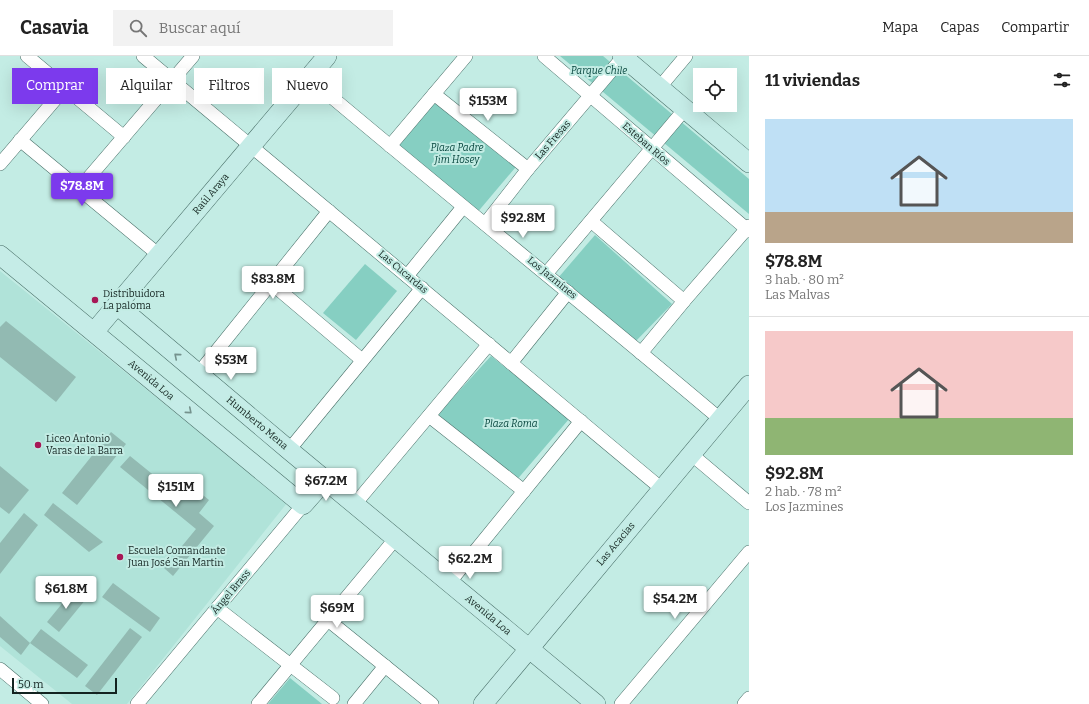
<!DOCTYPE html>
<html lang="es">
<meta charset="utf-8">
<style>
:root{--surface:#fff;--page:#f2f2f2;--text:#222;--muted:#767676;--line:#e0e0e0;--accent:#7c3aed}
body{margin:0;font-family:Bitter,serif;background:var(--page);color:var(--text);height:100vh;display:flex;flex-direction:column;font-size:15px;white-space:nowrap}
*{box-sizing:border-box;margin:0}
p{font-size:13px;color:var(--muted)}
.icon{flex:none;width:22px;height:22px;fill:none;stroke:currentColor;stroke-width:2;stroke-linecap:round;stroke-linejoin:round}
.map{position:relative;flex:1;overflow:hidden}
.details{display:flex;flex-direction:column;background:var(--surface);width:340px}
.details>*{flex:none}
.top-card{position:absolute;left:12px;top:12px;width:380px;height:36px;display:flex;gap:8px}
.buttons{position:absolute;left:693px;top:12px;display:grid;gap:8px}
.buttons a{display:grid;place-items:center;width:44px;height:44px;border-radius:0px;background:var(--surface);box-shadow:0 4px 16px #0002;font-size:20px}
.scale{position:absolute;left:12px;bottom:10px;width:105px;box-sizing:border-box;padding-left:4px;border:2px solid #132320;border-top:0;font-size:11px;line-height:14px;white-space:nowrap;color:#132320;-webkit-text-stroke:3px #c3ece4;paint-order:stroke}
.price{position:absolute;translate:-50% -34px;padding:0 9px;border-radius:4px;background:#fff;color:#222;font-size:13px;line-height:26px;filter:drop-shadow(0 1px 2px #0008)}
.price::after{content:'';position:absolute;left:50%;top:24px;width:12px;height:9px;margin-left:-6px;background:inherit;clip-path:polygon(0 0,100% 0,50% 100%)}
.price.current{background:var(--accent);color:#fff}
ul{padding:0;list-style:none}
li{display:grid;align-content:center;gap:8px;height:212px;padding:0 16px}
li+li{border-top:1px solid var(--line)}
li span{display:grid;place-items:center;height:124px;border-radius:0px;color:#555}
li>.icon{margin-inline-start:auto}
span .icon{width:72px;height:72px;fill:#fffc;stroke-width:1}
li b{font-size:17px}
h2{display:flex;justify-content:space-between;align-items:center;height:48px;padding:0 16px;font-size:17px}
.chip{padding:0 14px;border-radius:0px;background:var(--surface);box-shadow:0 4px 16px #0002;font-size:14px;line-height:36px}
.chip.current{background:var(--accent);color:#fff}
header{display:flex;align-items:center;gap:24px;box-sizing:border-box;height:56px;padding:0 20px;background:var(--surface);border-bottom:1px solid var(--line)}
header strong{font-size:19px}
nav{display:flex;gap:22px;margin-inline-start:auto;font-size:14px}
.search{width:280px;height:36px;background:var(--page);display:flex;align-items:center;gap:10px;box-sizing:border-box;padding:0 14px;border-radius:0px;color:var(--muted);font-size:15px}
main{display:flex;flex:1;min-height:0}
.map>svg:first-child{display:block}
.built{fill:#b0e3d9}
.green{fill:#86cfc2}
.building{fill:#92bab2}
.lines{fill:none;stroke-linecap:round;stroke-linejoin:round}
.street-casing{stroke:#4b716a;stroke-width:14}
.secondary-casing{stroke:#4b716a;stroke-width:20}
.street{stroke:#fff;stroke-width:13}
.secondary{stroke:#c5ece7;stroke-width:19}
.oneway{stroke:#75928d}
.poi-dot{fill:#a71756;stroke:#c3ece4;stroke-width:1.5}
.labels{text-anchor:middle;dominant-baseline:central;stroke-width:4;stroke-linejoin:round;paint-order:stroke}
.park-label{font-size:10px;font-style:italic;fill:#07463e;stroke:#c3ece4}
.street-label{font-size:10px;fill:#132320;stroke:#c3ece4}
.poi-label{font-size:10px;fill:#132320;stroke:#c3ece4;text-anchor:start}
</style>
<header>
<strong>Casavia</strong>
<div class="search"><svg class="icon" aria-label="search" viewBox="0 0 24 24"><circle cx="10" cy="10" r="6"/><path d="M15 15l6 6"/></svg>Buscar aquí</div>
<nav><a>Mapa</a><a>Capas</a><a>Compartir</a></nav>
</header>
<main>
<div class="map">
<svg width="749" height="648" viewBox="0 0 749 648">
<rect width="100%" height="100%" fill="#c3ece4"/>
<path class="built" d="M0,215l287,232 -160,201h-55l-72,-58z"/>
<g class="green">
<path d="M560,0h43l146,123v35z"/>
<path d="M437,37l83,69 -44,52 -82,-69z"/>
<path d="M595,179l77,69 -38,39 -76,-65z"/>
<path d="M365,208l32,27 -41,49 -33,-27z"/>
<path d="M491,300l78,63 -54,63 -77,-68z"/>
<path d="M290,622l32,26h-54z"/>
</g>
<g class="building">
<path d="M6,265l70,56 -20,25 -56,-45v-30z"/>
<path d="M111,376l15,12 -49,61 -15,-12z"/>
<path d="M130,400l42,34 10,-12 27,22 -10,13 15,13 -41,50 -9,-8 32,-39 -76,-62z"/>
<path d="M0,410l29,24 -20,24 -9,-7z"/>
<path d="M53,447l50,39 -14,10 -45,-37z"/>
<path d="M24,457l14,12 -38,49v-31z"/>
<path d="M113,527l47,35 -10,14 -48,-35z"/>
<path d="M74,533l12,10 -27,33 -12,-10z"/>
<path d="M0,560l30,27 -9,12 -21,-18z"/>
<path d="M130,572l12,9 -45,58 -12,-9z"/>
<path d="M41,573l47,36 -11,13 -47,-35z"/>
</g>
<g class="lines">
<g class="street-casing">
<g id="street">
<path d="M27,0l97,81"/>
<path d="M143,0l519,433"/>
<path d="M544,0l205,175"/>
<path d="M309,22c136,115 275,226 411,341"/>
<path d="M659,32l27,-32"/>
<path d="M434,38l94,75"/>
<path d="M20,84l139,115"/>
<path d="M390,90l76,-90"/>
<path d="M0,108l65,-76"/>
<path d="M79,133l114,-133"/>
<path d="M591,165l93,80"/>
<path d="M485,168l43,-55 95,-112"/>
<path d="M546,218l139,-165"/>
<path d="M407,220l56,-69"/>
<path d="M271,227l91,77"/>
<path d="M641,297l43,-52 65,-75"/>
<path d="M511,307l57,-71"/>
<path d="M198,318l131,-163"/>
<path d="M429,360l95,75"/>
<path d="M289,394l133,-162"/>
<path d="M691,398l58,49"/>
<path d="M355,448l134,-160"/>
<path d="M449,527l132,-162"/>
<path d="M217,552l116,90"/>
<path d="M328,564l104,84"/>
<path d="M0,613l42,35"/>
<path d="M137,648l166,-199"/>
<path d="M258,648l138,-166"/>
<path d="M354,648l31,-38"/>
<path d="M621,648l128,-152"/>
<path d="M744,648l5,-6"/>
</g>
</g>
<g class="secondary-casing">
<g id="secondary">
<path d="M622,0l127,107"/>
<path d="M0,199l303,250 22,-25"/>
<path d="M117,249l172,145 307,254"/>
<path d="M94,276l233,-276"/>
<path d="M483,648l266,-319"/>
</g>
</g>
<use href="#street" class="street"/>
<use href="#secondary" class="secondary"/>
</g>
<defs><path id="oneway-chevron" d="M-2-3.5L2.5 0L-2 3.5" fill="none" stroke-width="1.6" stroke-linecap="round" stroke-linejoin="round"/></defs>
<g class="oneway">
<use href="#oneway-chevron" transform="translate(177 300) rotate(-140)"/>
<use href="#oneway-chevron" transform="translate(189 355) rotate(40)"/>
</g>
<g class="poi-dot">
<circle cx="95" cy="244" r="4"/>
<circle cx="38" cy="389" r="4"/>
<circle cx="120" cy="501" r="4"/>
</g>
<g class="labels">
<g class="park-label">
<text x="599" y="15">Parque Chile</text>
<text x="457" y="92">Plaza Padre<tspan x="457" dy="12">Jim Hosey</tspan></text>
<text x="511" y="368">Plaza Roma</text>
</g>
<g class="street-label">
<text transform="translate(553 84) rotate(-49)">Las Fresas</text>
<text transform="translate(646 88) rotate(41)">Esteban Ríos</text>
<text transform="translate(211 138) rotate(-50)">Raúl Araya</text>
<text transform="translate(403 216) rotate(40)">Las Cucardas</text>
<text transform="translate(552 222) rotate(39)">Los Jazmines</text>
<text transform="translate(151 324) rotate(40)">Avenida Loa</text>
<text transform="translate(257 367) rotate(40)">Humberto Mena</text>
<text transform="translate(616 488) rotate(-50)">Las Acacias</text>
<text transform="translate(231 536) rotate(-50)">Ángel Brass</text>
<text transform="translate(488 559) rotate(40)">Avenida Loa</text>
</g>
<g class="poi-label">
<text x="103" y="238">Distribuidora<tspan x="103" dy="12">La paloma</tspan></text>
<text x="46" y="383">Liceo Antonio<tspan x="46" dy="12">Varas de la Barra</tspan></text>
<text x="128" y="495">Escuela Comandante<tspan x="128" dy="12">Juan José San Martin</tspan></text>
</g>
</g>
</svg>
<div class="buttons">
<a><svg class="icon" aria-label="locate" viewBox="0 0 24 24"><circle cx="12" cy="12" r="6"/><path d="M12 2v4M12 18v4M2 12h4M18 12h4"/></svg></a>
</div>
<div class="scale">50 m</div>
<b class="price" style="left:488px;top:66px">$153M</b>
<b class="price current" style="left:82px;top:151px">$78.8M</b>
<b class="price" style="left:523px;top:183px">$92.8M</b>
<b class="price" style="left:273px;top:244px">$83.8M</b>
<b class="price" style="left:231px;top:325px">$53M</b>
<b class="price" style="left:326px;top:446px">$67.2M</b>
<b class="price" style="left:176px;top:452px">$151M</b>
<b class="price" style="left:470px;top:524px">$62.2M</b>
<b class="price" style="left:66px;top:554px">$61.8M</b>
<b class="price" style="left:675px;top:564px">$54.2M</b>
<b class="price" style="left:337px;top:573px">$69M</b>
<div class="top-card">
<a class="chip current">Comprar</a>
<a class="chip">Alquilar</a>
<a class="chip">Filtros</a>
<a class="chip">Nuevo</a>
</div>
</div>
<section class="details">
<h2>11 viviendas<svg class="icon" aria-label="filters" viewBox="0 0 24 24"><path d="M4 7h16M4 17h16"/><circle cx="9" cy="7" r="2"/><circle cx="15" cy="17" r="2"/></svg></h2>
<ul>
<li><span style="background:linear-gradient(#bfe0f5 75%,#b9a48a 0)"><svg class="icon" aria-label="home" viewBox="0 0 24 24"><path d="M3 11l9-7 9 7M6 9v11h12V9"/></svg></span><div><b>$78.8M</b><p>3 hab. · 80 m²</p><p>Las Malvas</p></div></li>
<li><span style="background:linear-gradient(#f6c9c9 70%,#8fb573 0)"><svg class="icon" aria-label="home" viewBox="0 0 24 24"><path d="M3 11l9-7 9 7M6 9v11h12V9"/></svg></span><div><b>$92.8M</b><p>2 hab. · 78 m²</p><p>Los Jazmines</p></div></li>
</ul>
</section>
</main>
